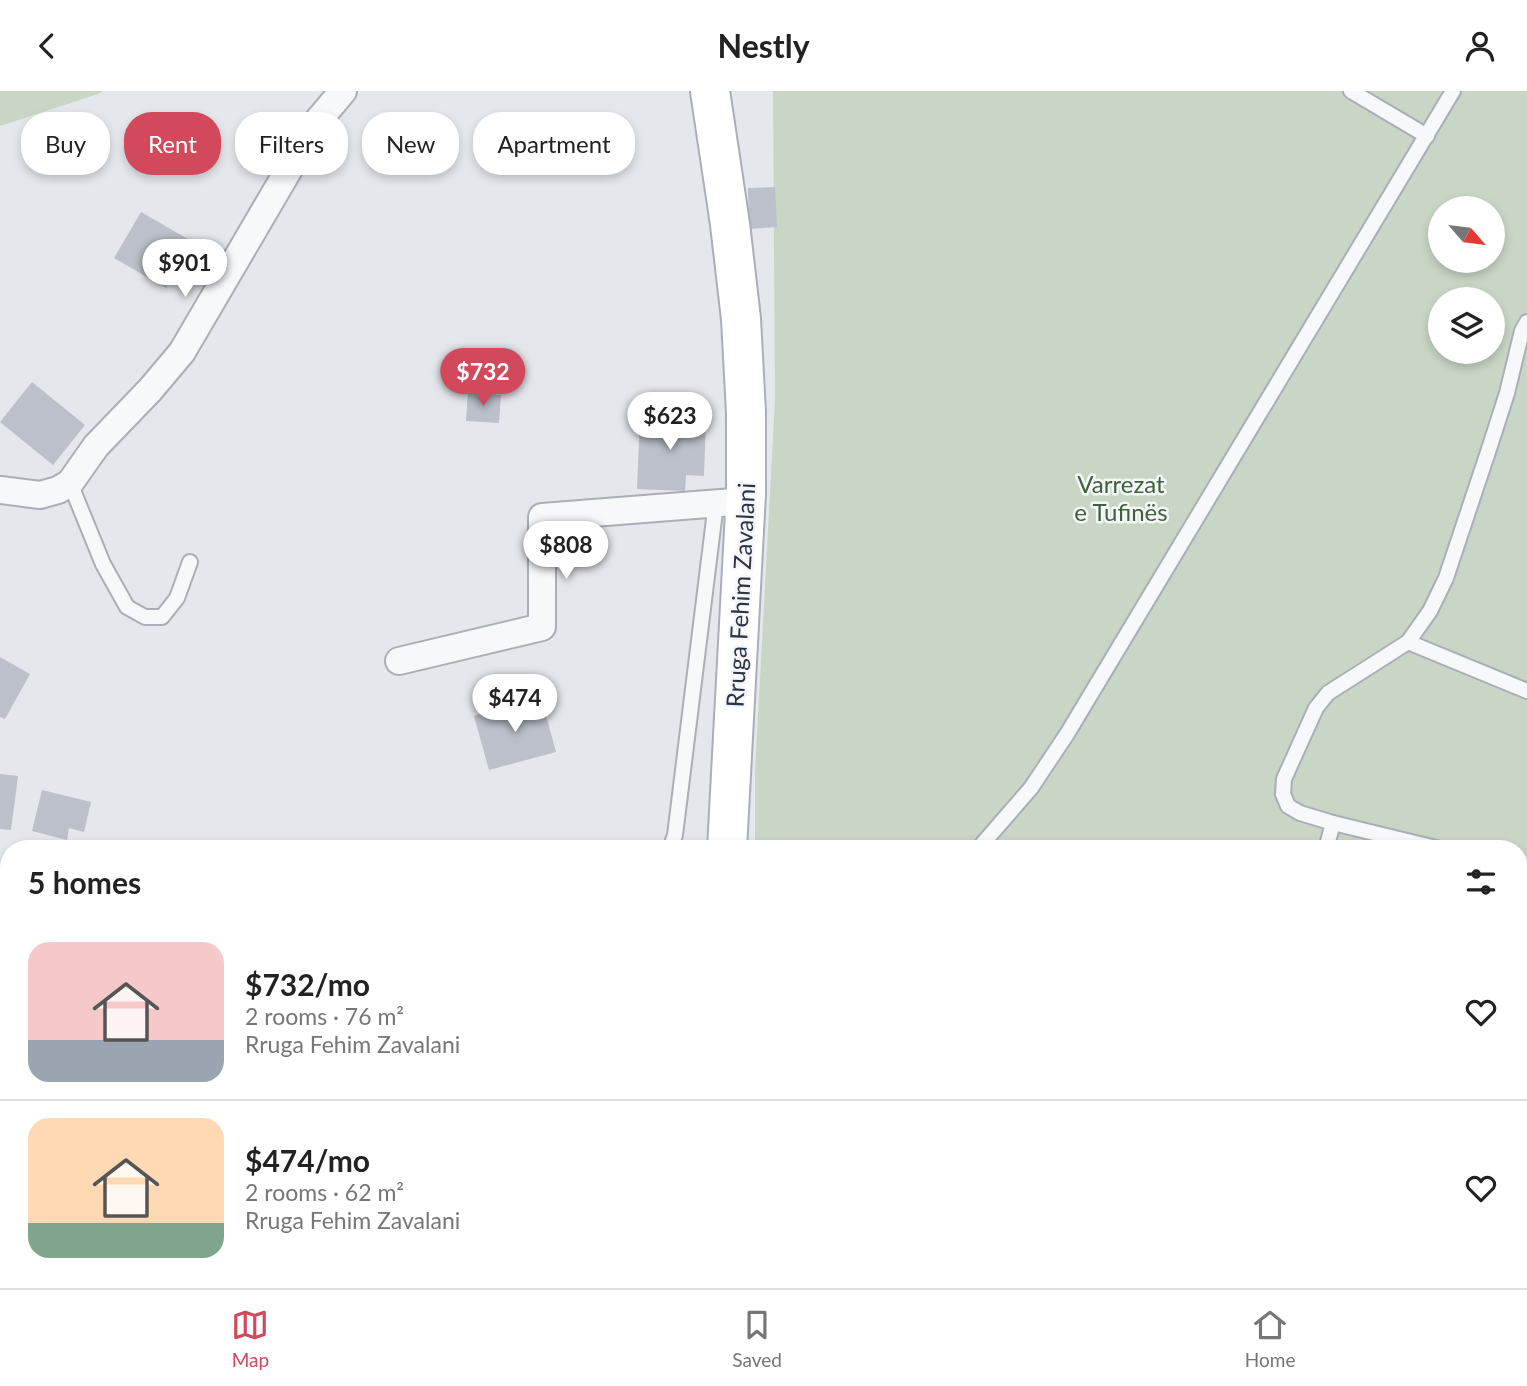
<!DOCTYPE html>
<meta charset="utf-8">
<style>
:root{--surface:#fff;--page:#f6f6f6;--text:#222;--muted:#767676;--line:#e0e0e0;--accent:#d1495b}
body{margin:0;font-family:Lato,sans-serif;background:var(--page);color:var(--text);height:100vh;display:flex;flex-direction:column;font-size:26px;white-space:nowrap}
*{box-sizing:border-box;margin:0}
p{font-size:23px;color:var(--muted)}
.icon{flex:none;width:38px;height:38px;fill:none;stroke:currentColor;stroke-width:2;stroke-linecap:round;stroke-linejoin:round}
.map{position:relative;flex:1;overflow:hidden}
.drawer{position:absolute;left:0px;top:749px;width:1528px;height:448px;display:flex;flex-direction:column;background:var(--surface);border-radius:28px 28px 0 0;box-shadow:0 4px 10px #0003}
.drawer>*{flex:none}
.guide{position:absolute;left:21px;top:21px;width:700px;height:63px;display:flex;gap:14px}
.needle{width:46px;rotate:118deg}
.tools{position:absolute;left:1428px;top:105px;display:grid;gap:14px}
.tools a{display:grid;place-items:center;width:77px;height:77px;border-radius:50%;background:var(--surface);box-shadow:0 4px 10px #0003;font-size:35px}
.price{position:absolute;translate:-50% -60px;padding:0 16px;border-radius:24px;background:#fff;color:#222;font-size:23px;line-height:46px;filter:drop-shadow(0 2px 4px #0008)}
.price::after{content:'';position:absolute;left:50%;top:42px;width:21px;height:16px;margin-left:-10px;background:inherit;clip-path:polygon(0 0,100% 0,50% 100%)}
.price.selected{background:var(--accent);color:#fff}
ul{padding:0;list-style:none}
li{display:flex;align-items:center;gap:21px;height:175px;padding:0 28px}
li+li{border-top:2px solid var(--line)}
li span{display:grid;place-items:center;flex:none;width:196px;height:140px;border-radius:21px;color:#555}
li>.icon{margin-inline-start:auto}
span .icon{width:84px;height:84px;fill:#fffc;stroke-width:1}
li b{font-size:30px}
h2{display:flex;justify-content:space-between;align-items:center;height:84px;padding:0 28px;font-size:30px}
.pill{padding:0 24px;border-radius:28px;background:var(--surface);box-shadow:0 4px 10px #0003;font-size:24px;line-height:63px}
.pill.selected{background:var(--accent);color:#fff}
header{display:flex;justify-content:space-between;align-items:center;height:91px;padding:0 28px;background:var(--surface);font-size:32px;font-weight:700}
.menu{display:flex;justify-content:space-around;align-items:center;height:98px;border-top:2px solid var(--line);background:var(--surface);font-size:19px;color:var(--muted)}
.menu a{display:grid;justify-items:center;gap:4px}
.menu .selected{color:var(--accent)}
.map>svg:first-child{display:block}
.green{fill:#c9d6c5;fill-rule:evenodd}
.building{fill:#bbc0ca}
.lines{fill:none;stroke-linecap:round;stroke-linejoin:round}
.lane-casing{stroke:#a9aeb7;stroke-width:18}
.street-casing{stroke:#a9aeb7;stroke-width:30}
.secondary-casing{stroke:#a9aeb7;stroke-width:42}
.lane{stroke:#f7f8fa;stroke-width:14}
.street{stroke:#f7f8fa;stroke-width:26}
.secondary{stroke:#fff;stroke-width:38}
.labels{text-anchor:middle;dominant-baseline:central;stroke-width:5;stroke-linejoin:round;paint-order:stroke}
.park-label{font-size:24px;fill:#3f6138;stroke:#f4f6f9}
.street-label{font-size:24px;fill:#2b3445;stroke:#f4f6f9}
</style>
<header><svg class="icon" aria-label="back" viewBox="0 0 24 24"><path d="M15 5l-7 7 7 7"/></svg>Nestly<svg class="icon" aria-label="person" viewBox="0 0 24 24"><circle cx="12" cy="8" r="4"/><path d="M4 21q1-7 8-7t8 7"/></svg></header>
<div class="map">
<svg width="1527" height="1197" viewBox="0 0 1527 1197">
<rect width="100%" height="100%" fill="#e4e7ec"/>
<g class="green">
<path d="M0,0h102l-4,3 -98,32z"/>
<path d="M773,0h754v1197h-801l-5,-9h798v-430h-764v-77l20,-372zM1440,117h53v53h-53zM1440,208h53v53h-53z"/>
</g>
<g class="building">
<path d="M775,96l2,40 -28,2 -1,-41z"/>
<path d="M141,121l52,30 -27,46 -52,-30z"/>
<path d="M32,291l53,43 -32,40 -53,-43z"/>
<path d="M468,301l33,3 -2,28 -33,-2z"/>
<path d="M640,325l66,2 -2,58 -18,-1 -1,16 -48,-2z"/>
<path d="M0,566l30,17 -25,45 -5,-2z"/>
<path d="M541,606l15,55 -67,18 -15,-54z"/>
<path d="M0,683l18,2 -7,54 -11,-1z"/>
<path d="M42,699l49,12 -7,30 -15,-4 -2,12 -35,-9z"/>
<path d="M168,1188h49l-13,9h-30z"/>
<path d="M472,1188h46l1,4 -14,5h-30z"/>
</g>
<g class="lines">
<g class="lane-casing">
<g id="lane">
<path d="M1351,0l76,45"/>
<path d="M70,392l33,81 24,43 18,10h17l15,-19 13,-36"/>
<path d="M1408,551l119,49"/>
<path d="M1333,732l-33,-10 -12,-7 -5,-12 1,-15 32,-71 12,-15 80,-51 22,-31 16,-33 43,-129 18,-56 15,-62 5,-9"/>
<path d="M670,758l5,-14 41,-332"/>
<path d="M978,758l53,-61 36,-54 386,-643"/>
<path d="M1326,758l7,-26 107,26"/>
<path d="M0,858l9,10"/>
<path d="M1519,1075h8"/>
<path d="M1519,1175l8,5"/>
<path d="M65,1188l31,3 6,-3"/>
<path d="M760,1197l2,-9"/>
<path d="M938,1197l2,-9"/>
<path d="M1383,1197l6,-9"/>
</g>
</g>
<g class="street-casing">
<g id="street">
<path d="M0,399l40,5 18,-5 12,-7 26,-37 54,-56 32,-38 134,-229 27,-32"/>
<path d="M399,570l143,-34v-110l204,-16"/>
<path d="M0,1006l9,2"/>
<path d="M286,1188l7,9"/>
</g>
</g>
<g class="secondary-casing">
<g id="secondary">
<path d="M710,0l20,133 11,95 5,94v80l-19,356"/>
<path d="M701,1197l1,-9"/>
</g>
</g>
<use href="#lane" class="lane"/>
<use href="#street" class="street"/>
<use href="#secondary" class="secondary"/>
</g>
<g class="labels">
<g class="park-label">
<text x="1121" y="392">Varrezat<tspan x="1121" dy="28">e Tufinës</tspan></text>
</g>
<g class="street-label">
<text transform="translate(740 504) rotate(-87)">Rruga Fehim Zavalani</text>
</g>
</g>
</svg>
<div class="tools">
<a><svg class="needle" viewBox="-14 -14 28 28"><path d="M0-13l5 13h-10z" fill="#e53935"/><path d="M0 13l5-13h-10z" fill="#767676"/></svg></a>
<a><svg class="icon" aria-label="layers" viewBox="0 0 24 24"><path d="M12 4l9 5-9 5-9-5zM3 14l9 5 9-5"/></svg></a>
</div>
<b class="price" style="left:185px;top:208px">$901</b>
<b class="price selected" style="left:483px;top:317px">$732</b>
<b class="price" style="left:670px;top:361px">$623</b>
<b class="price" style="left:566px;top:490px">$808</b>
<b class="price" style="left:515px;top:643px">$474</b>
<div class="guide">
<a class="pill">Buy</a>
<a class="pill selected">Rent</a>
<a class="pill">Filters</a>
<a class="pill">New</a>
<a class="pill">Apartment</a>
</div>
<section class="drawer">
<h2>5 homes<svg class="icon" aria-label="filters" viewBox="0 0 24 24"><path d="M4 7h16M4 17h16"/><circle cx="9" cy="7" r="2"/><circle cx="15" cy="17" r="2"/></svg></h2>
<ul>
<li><span style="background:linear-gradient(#f6c9c9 70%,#9aa5b1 0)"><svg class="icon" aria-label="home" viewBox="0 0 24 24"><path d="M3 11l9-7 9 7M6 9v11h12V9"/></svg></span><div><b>$732/mo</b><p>2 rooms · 76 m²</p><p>Rruga Fehim Zavalani</p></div><svg class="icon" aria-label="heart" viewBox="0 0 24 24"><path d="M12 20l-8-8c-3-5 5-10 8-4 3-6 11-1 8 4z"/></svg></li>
<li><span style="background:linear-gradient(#ffd9b3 75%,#7fa58c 0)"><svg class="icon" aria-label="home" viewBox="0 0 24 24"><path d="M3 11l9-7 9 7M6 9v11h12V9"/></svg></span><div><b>$474/mo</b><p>2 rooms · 62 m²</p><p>Rruga Fehim Zavalani</p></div><svg class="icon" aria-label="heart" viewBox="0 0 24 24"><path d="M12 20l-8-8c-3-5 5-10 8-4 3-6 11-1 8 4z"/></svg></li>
</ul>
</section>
</div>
<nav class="menu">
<a class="selected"><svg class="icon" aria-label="map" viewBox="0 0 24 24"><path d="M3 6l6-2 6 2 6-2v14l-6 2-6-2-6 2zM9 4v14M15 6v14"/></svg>Map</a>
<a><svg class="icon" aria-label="saved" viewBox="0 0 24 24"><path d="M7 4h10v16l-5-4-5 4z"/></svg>Saved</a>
<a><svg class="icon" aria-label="home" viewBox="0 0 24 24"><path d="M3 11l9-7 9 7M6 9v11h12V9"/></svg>Home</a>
</nav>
